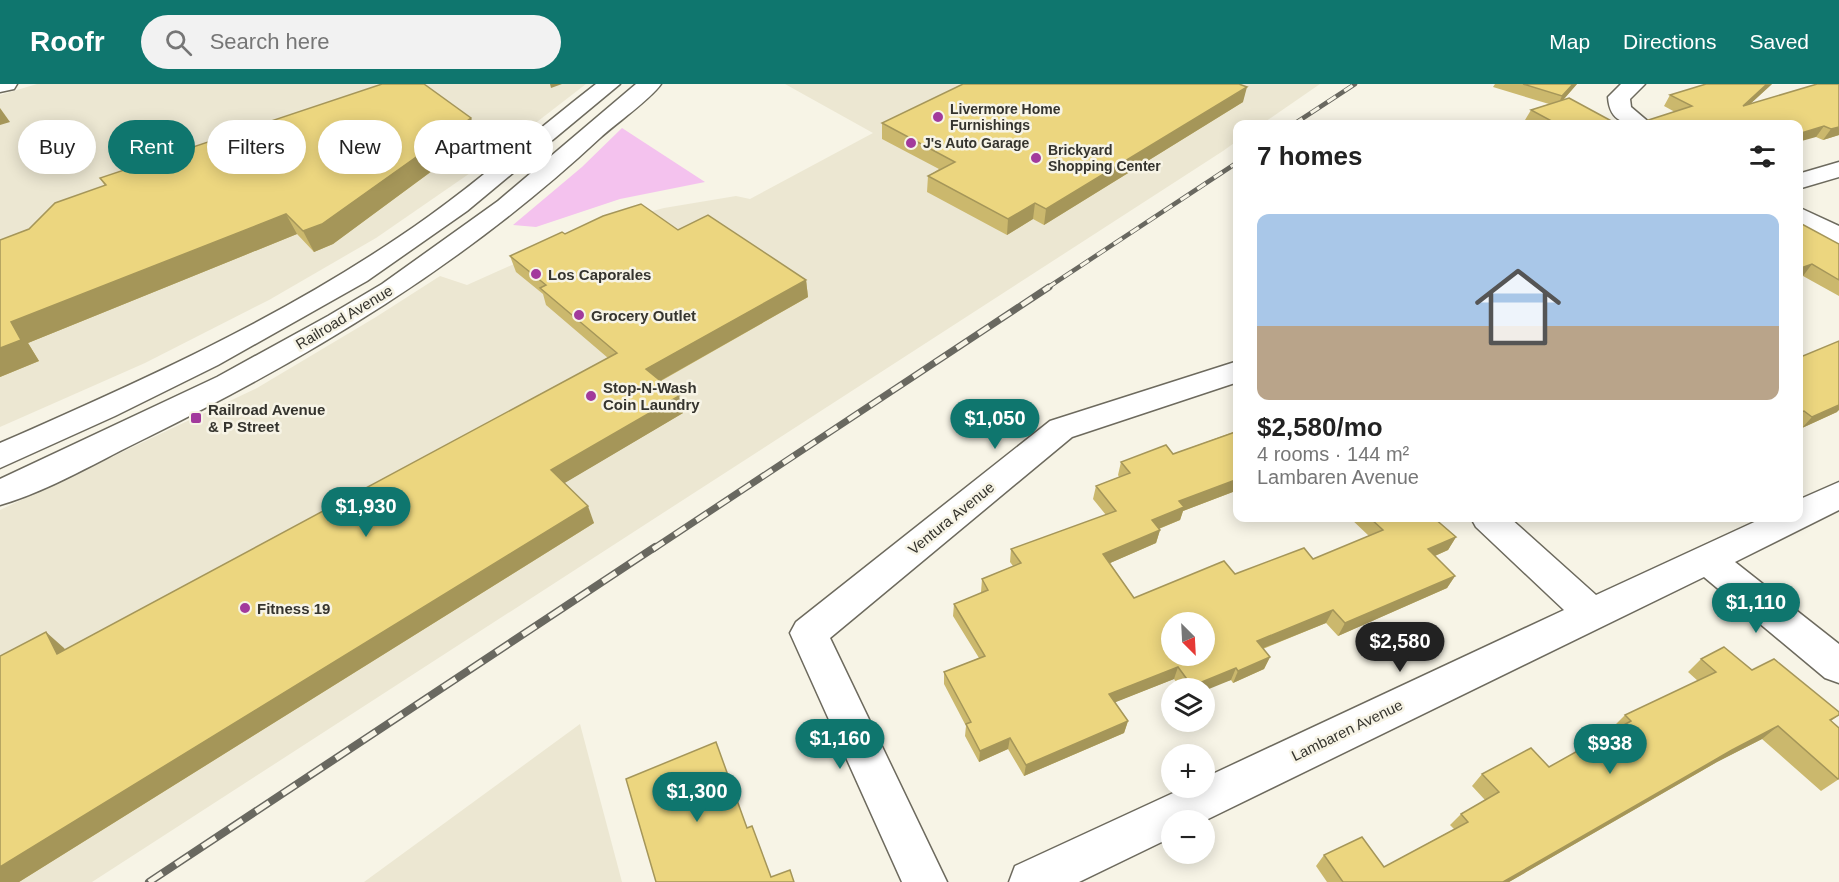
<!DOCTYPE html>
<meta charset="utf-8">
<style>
:root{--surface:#fff;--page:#f2f2f2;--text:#222;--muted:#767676;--accent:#0f766e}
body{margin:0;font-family:Arial,sans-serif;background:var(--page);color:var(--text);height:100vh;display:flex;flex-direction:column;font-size:22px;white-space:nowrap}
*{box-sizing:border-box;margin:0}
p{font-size:20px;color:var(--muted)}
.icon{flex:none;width:33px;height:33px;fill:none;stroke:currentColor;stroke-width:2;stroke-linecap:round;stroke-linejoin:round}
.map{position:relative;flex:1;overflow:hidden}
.sheet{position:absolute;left:1233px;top:36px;width:570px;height:402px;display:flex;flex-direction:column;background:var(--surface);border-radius:12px;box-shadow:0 3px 15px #0003}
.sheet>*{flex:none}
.top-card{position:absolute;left:18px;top:36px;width:570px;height:54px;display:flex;gap:12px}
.needle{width:39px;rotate:156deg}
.controls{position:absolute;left:1161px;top:528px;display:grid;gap:12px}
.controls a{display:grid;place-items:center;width:54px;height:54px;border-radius:50%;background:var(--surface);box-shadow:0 3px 15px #0003;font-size:30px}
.price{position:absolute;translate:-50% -51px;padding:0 14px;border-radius:21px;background:var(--accent);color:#fff;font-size:20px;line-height:39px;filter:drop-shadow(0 2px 3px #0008)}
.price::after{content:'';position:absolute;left:50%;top:36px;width:18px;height:14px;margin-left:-9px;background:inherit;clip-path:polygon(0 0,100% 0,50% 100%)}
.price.active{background:#222;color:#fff}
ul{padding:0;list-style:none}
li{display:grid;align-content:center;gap:12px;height:318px;padding:0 24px}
li span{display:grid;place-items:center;height:186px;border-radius:12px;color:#555}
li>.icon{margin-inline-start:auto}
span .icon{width:108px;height:108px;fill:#fffc;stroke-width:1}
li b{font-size:26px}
h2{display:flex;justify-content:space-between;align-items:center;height:72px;padding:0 24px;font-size:26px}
.pill{padding:0 21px;border-radius:27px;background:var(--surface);box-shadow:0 3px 15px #0003;font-size:21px;line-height:54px}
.pill.active{background:var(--accent);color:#fff}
header{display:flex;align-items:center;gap:36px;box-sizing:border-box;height:84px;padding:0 30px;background:var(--accent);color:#fff}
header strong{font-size:28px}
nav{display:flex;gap:33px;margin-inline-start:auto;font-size:21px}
.search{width:420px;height:54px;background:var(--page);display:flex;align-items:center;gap:15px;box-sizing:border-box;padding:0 21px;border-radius:33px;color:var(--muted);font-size:22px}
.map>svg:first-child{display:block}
.built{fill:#ece7d2}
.green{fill:#f4c2ee}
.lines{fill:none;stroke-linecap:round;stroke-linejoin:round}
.minor-casing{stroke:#6d6a5e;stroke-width:3}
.major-casing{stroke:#6d6a5e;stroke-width:3}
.minor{fill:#fff;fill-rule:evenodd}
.major{fill:#fff;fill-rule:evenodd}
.rail-far2-casing{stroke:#696860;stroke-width:4.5}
.rail-far1-casing{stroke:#696860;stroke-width:7}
.rail-casing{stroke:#696860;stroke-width:8}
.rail-far2{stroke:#f7f4e6;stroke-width:3;stroke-dasharray:10;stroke-linecap:butt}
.rail-far1{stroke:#f7f4e6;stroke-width:4.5;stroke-dasharray:13;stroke-linecap:butt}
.rail{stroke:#f7f4e6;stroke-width:5;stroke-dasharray:16;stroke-linecap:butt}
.wall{fill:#cbb86d}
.shaded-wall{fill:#a59659}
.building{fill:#ecd67f;stroke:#a59659;stroke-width:1.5;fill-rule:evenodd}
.poi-dot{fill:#a23a9c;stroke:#f7f4e6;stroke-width:2}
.labels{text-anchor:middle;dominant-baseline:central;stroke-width:5;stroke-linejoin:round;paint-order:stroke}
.far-poi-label{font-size:14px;font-weight:bold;fill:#35342e;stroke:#f7f4e6;text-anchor:start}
.poi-label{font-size:15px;font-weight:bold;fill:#35342e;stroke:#f7f4e6;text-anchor:start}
.street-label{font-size:15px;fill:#35342e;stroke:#f7f4e6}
</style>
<header>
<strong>Roofr</strong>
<div class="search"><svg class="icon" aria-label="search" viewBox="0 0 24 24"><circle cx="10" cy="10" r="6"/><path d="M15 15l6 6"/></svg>Search here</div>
<nav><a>Map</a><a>Directions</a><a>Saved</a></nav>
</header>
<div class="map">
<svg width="1839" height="798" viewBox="0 0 1839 798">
<rect width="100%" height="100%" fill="#f7f4e6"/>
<g class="built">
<path d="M37,0h549l-110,85 -100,69 -107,62 -124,63 -145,64v-332z"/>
<path d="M785,0h535l-58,40h-24l-1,17 -14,10 -1131,731h-92v-372l257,-122 119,-71 64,-41 27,9 137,-61 60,-16 72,-12 14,3 123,-66z"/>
<path d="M580,640l42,158h-258z"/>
</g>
<path class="green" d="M622,44l83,54 -85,17 -84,28 -23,-2 69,-58z"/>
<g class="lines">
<g class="minor-casing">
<g id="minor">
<path d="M1621,0h24l-15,15 1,8 20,17c-23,0 -41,1 -43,-27z"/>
<path d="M1839,78v15l-41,12v-15z"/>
<path d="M1798,123l41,19v18l-41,-20z"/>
<path d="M1238,277v21l-166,55 -242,201 117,244h-45l-112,-249 6,-11 254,-201z"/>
<path d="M1839,398v28l-104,52 104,82v39l-14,-5 -121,-101 -500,244 -32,-1v17l-93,45h-70l6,-16 169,-78h20v-10l360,-168 -88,-83 -5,-9h39l86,77 167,-77h35v-18z"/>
</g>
</g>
<g class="major-casing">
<g id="major">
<path d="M0,0h17l-3,5 -14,3z"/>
<path d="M596,0h24l-153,127 -100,70 -149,84 -103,51 -115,52v-25c137,-60 275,-122 399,-206 69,-46 131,-102 197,-153z"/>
<path d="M636,0h25c-10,15 -46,40 -61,54 -134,125 -288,218 -452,299 -48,23 -97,53 -148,68v-26l217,-102 111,-61 54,-32 116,-83z"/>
</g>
</g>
<use href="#minor" class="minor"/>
<use href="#major" class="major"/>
<g class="rail-far2-casing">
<g id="rail-far2">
<path d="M1294,40l61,-40"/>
<path d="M1047,204l191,-126"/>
</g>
</g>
<g class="rail-far1-casing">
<path id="rail-far1" d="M653,465l396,-262"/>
</g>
<g class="rail-casing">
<path id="rail" d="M149,798l506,-335"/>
</g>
<use href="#rail-far2" class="rail-far2"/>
<use href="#rail-far1" class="rail-far1"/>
<use href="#rail" class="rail"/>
</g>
<g class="wall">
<path d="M1495,0h82l-14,16 54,24h-84l-8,-4 6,-10 18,-6 -56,-17z"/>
<path d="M1772,0l-22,20 67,-20 22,51 -16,5 -7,-3 -141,-25 -11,-6 6,-11z"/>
<path d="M1243,18l-199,123 -11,-6 -26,16 -80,-43 1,-16 11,-7 -57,-30v-16z"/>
<path d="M478,53l-145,107 -19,8 -17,-18 -269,109 11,18 -39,16v-137l29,-11 76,-43 -5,-8z"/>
<path d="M1798,139l41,21v52l-36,-20 -5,1z"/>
<path d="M678,146l128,50 2,17 -147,84 22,32 -119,70 30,40 -575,359h-19l64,-234 1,2 543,-292 -62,-53 -3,-11 -27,-22 -6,-16 55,-22z"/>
<path d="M1798,274l39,54 -35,16 -4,-2z"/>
<path d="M1238,343v63l-55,21 -3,9 -21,9 1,1 -4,13 -46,20 24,35 101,-24 78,-15 56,-23 -19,-18h84l22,19 -8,13 -13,6 20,20 -8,12 -109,48 -12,-13 -63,26 7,8 -6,12 -31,14 -2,-3 -27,8h-23l-7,-9 -59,23 13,19 -4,12 -100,43 -16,-27 -29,13 -14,-26 1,-10 -22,-42v-12l35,-14 -26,-42 1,-12 27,-11v-1l1,-13 31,-13 -3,-4 1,-13 95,-34 -13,-16 3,-13 23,-9 -1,-2 3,-13 52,-8 63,-23z"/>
<path d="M1701,575l51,11 87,45 -8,6 8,58 -18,12 -59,-52 -45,23 -208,120h-182l-11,-16 8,-11 60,12 70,-38 -4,-4 11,-11 24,-14 -13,-14 10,-12 67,-7 66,-37 -3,-2 13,-13 73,-34 -10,-9z"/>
</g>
<g class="shaded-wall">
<path d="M550,0h12l-11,4z"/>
<path d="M1573,0h4l-20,23 5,-11z"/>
<path d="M1767,0h5l-36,33 7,-11z"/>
<path d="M1247,3l-4,15 -199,123 2,-16z"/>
<path d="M0,24l10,14 -10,3z"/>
<path d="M471,34l7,19 -145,107 -19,8 -11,-21z"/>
<path d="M1824,42l-8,11 -18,5v-8z"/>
<path d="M1839,43v8l-16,5 8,-11z"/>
<path d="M1035,119l-2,16 -26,16 1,-16z"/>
<path d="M286,130l11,20 -269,109 11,18 -39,16v-29l11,-26z"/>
<path d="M1812,180l-9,12 -5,1v-8z"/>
<path d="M806,196l2,17 -157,89 -5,-17z"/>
<path d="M679,312l4,17 -125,74 -7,-17z"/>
<path d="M1839,321v5l-2,2 -35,16 10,-11z"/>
<path d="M1238,395v11l-55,21 -3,9 -32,13 4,-13 27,-19z"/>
<path d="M588,422l6,17 -575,359h-19v-15z"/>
<path d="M1160,446l-4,13 -55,24 2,-13z"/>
<path d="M1456,453l-8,13 -27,12 7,-13z"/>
<path d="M1455,492l-8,12 -109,48 7,-13z"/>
<path d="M1333,526l-7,13 -75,30 6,-12z"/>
<path d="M46,548l18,16 11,22 -18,-16z"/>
<path d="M1270,573l-6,12 -31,14 5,-12z"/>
<path d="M1178,583l-4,12 -68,27 3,-12z"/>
<path d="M1236,584l-5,12 -27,11v-3h-13l1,-2z"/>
<path d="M1128,637l-4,12 -100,43 2,-11z"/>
<path d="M1778,642l-16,13 -45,23 -208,120h-6l229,-132z"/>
<path d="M1010,654l-2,11 -29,13 1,-11z"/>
</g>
<g class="building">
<path d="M382,0h42l47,34 -149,106 -19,7 -17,-17 -275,108 10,18 -21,8v-108l29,-11 26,-26 51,-18 -6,-7z"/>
<path d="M963,0h276l8,3 -201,122 -11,-6 -27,16 -80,-43 27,-14 -73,-39z"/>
<path d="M1523,0h50l-11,12z"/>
<path d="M1706,0h61l-24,22 74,-22h22v43l-8,2 -7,-3 -26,8v-10h-162l56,-18 -22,-11z"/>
<path d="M1569,14l48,26h-60l-26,-14z"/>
<path d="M641,120l37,26 30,-15 98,65 -160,89 33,27 -128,74 37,36 -588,361v-211l46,-24 11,22 560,-301 -77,-65 6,-3 -36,-29 52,-24 3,2 38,-18z"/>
<path d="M1798,139h2l39,21v36l-27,-16 -14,5z"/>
<path d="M1839,257v64l-27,12 -8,-6 -6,2v-55z"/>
<path d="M1238,347v48l-59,22 5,6 -32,13 8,10 -57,24 31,44 90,-37 11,13 69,-26 9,11 70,-29 -13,-12h64l22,19 -28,12 27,27 -110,47 -12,-13 -76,31 13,16 -32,14 -2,-3 -44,18 -14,-19 -69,27 19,27 -102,44 -16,-27 -30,13 -14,-27 5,-2 -27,-50 41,-16 -31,-52 34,-14 -6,-11 39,-16 -10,-14 105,-38 -20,-25 34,-13 -9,-11 45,-17 7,9zM1172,538h32v34h-32z"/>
<path d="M1724,563l28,23 22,-11 65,53v3l-9,5 9,8v50l-1,1 -60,-53 -46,24 -229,132h-160l-19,-27 38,-18 22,30 84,-45 -7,-8 38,-22 -17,-18 49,-26 18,19 82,-46 -6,-6 91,-43 -15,-13z"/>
<path d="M716,658l31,86 5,-2 19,51 19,-7 4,12h-138l-30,-103z"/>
</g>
<g class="poi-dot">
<circle cx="938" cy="33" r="6"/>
<circle cx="911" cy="59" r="6"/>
<circle cx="1036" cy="74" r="6"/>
<circle cx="536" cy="190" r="6"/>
<circle cx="579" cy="231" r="6"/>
<circle cx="591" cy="312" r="6"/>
<rect x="190" y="328" width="12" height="12" rx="3"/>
<circle cx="245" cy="524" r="6"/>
</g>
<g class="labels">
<g class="far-poi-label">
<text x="950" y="25">Livermore Home<tspan x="950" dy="16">Furnishings</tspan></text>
<text x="923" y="59">J's Auto Garage</text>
<text x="1048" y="66">Brickyard<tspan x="1048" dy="16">Shopping Center</tspan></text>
</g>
<g class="poi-label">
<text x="548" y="190">Los Caporales</text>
<text x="591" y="231">Grocery Outlet</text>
<text x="603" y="303">Stop-N-Wash<tspan x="603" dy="17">Coin Laundry</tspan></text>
<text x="208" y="325">Railroad Avenue<tspan x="208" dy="17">&amp; P Street</tspan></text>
<text x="257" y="524">Fitness 19</text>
</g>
<g class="street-label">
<text transform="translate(344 233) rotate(-31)">Railroad Avenue</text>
<text transform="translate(951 434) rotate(-39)">Ventura Avenue</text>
<text transform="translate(1347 646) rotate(-26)">Lambaren Avenue</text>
</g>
</g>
</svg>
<div class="controls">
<a><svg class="needle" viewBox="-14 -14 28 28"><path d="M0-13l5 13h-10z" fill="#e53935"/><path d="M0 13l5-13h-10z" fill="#767676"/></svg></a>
<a><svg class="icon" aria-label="layers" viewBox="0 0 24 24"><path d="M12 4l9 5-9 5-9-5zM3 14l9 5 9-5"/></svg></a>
<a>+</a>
<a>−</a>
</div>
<b class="price" style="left:995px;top:366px">$1,050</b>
<b class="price" style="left:366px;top:454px">$1,930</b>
<b class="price" style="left:1756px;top:550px">$1,110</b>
<b class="price active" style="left:1400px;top:589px">$2,580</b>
<b class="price" style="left:840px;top:686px">$1,160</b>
<b class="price" style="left:1610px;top:691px">$938</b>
<b class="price" style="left:697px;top:739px">$1,300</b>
<div class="top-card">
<a class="pill">Buy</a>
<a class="pill active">Rent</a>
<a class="pill">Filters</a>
<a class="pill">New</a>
<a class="pill">Apartment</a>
</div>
<section class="sheet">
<h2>7 homes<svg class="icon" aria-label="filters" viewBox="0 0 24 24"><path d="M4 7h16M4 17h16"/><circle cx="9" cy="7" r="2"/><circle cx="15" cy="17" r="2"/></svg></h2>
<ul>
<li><span style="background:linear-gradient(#a9c7e8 60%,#b9a48a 0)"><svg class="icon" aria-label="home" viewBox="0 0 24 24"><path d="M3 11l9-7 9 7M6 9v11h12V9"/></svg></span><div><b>$2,580/mo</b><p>4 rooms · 144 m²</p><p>Lambaren Avenue</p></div></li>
</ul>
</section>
</div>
